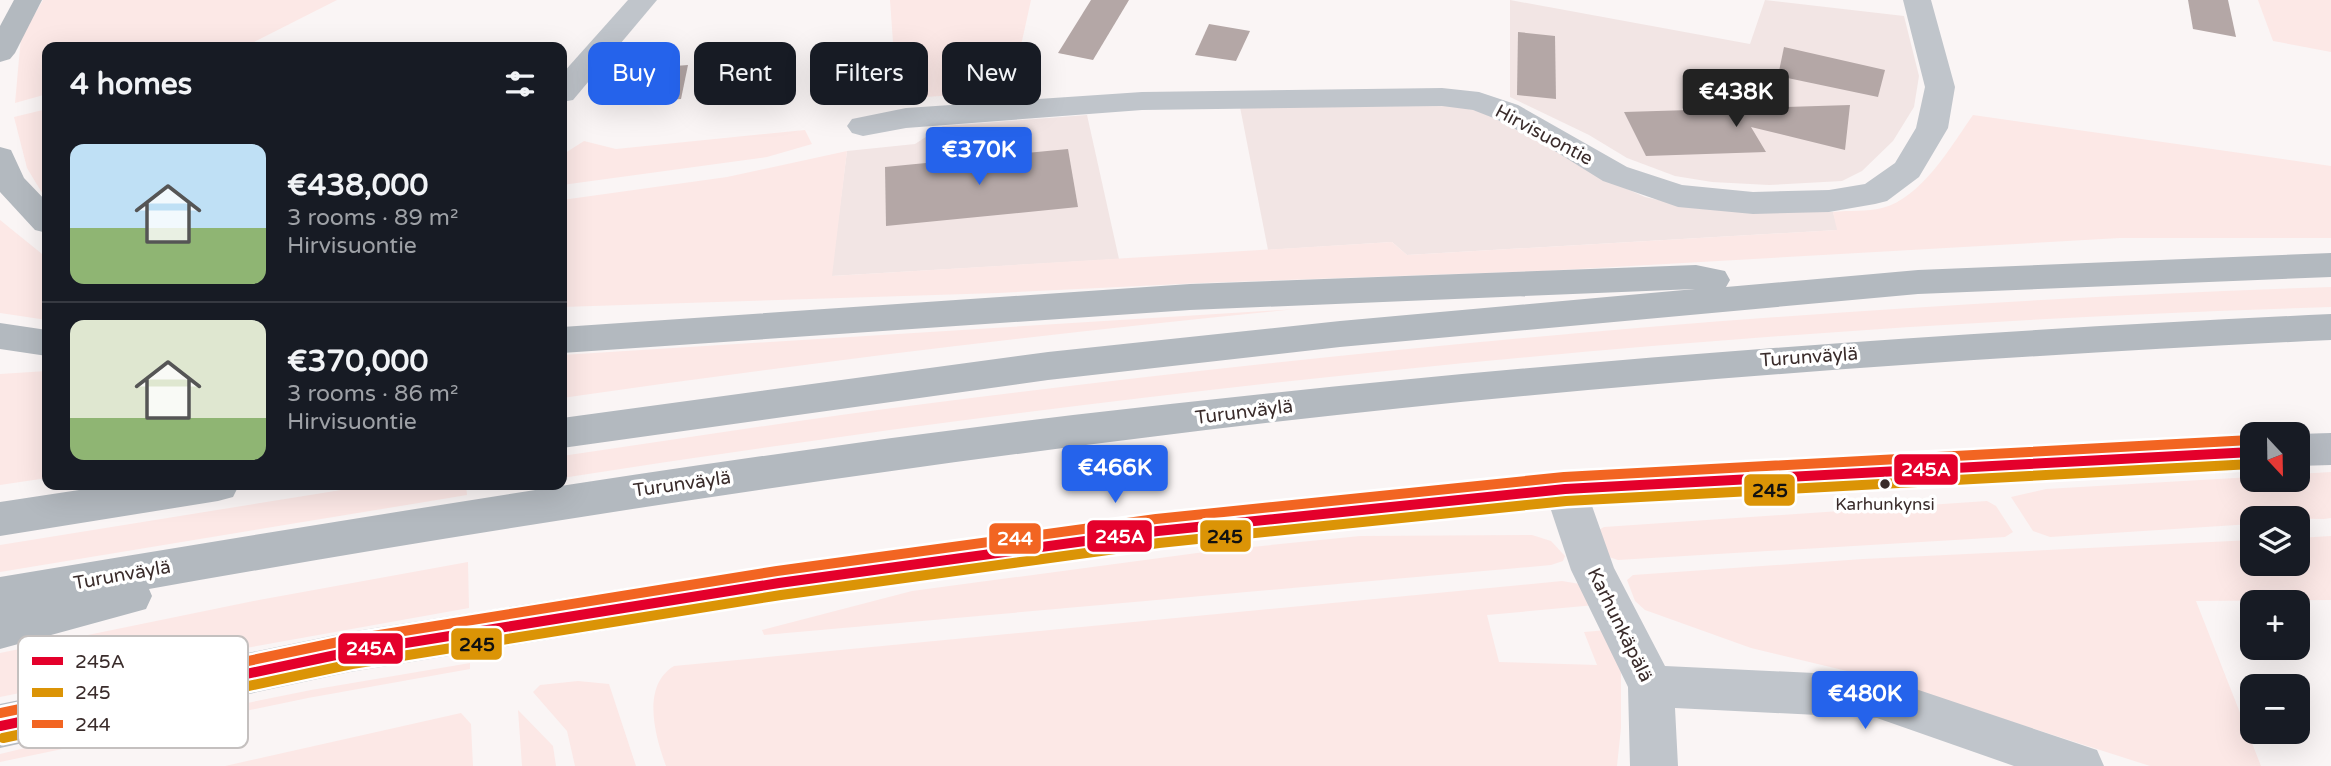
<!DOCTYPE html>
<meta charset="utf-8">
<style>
:root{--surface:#171b24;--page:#242831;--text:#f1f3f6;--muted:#9ea1a6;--line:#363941;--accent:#2563eb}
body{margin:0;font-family:"Varela Round",sans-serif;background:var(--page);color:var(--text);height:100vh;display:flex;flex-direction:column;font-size:26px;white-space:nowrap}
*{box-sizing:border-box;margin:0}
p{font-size:23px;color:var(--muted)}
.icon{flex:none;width:38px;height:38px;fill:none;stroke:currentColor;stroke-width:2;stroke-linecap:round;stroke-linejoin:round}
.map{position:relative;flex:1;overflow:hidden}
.sheet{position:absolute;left:42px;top:42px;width:525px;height:448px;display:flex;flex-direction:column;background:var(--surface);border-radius:14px;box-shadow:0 7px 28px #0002}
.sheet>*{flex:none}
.guide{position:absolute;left:588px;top:42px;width:665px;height:63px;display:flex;gap:14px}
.needle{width:46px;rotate:158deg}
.buttons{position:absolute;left:2240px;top:422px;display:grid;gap:14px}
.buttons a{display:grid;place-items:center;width:70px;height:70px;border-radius:14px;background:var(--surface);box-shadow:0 7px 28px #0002;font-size:35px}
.price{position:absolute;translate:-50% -60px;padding:0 16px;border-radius:7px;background:var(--accent);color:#fff;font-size:23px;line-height:46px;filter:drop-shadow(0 2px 4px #0008)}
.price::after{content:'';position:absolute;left:50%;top:42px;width:21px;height:16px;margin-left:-10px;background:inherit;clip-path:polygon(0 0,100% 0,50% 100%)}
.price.active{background:#222;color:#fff}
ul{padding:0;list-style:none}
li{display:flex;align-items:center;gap:21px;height:175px;padding:0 28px}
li+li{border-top:2px solid var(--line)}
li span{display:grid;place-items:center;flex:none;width:196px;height:140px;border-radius:14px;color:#555}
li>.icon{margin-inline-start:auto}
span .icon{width:84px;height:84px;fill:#fffc;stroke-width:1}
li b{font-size:30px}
h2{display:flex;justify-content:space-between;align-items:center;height:84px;padding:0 28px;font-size:30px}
.pill{padding:0 24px;border-radius:14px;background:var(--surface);box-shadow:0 7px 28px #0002;font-size:24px;line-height:63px}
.pill.active{background:var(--accent);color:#fff}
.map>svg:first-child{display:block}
.built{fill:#f2e5e4}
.green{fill:#fce8e6}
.building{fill:#b4a7a6}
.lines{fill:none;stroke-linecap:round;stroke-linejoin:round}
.street{fill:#c0c5cb;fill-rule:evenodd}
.secondary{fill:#b6bbc2;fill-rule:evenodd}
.highway{fill:#b3b9bf;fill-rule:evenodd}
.bus-1-casing{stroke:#fff;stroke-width:15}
.bus-2-casing{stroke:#fff;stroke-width:15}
.bus-3-casing{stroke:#fff;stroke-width:15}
.bus-1{stroke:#e4002b;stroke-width:10}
.bus-2{stroke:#db9406;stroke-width:10}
.bus-3{stroke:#f26522;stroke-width:10}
.bus-dot{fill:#3a2c2b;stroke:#fff;stroke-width:2.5}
.labels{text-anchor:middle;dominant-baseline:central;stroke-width:7;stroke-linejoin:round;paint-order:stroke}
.bus-label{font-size:17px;fill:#3a2c2b;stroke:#fff}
.street-label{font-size:19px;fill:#3a2c2b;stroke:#fff}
.key{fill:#fff;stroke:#c4c0bf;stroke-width:2}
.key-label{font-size:19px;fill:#3a2c2b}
.line-badge{stroke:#fff;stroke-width:2.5}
.badge-label{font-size:19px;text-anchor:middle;font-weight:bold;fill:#fff}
.pale-badge-label{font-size:19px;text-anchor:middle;font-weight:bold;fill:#111}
</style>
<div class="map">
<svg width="2331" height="766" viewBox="0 0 2331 766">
<rect width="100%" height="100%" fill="#faf5f5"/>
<g class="built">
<path d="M1510,0l240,44 15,-44 139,16 15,60 -5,31 -21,34 -31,30 -20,10 -73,4 -57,-3 -37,-6 -48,-18 -38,-23 -79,-38z"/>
<path d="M1453,106l30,6 133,72 29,13 49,11 55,4h84l5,18 -431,25 -15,-13 -124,8 -28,-143z"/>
<path d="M1087,115l32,144 -288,17 16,-125 68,-7 28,-18z"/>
</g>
<g class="green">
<path d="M43,0h294l-93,47h-197v47l-32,9 6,-66z"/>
<path d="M890,0h141l-20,91 -114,8z"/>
<path d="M2258,0h73v52l-58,-11z"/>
<path d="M47,109v92l-20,-33 -13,-51z"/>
<path d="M1973,115l358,51v72h-211l-577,33 -341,12 -204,10 -436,14v-107l165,-23 120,-26 -15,125 560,-34 15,13 430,-25 -4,-18c16,-2 34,0 49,-4 40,-10 69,-62 91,-93z"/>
<path d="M805,130l7,14 -45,13 -205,28v-30l22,-14 32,8z"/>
<path d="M0,220l47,38v62l-47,-7z"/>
<path d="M2331,287v20c-593,18 -1184,80 -1769,171v-22c121,-17 241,-37 362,-52 467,-60 937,-101 1407,-117z"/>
<path d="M1297,309c-246,24 -491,54 -735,89v-43z"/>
<path d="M47,371v107l-47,7v-111z"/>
<path d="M2331,472v46l-7,1 -72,-1v6l-202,13 -17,-6 -22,-34 35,-8 206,-12v3h46v-6z"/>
<path d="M372,485h94l1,10 -467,77v-27z"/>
<path d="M1987,501l9,5 17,26 -8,5 -387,23 -12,-4 -9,-25 7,-4z"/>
<path d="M1532,535l19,6 14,15 -2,5 -12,4 -787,70 -2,-5 150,-39 300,-40 148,-15z"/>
<path d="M2331,536v64l-135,1 65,165h-111l-278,-89 -121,-29 -106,-38 -10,-9 -8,-21 6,-5 230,-16 389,-19v24h46v-26z"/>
<path d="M468,562l1,46 -240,43 -229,46v-44l259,-53z"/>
<path d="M1562,581l18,3 15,21 -108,10 12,47 98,3 -13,-33 23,-2 14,36v62l-4,38h-951c-11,-30 -25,-80 8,-100z"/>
<path d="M470,663v6l-162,29 -308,64v-8l25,-6 286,-58z"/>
<path d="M578,681l31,3 27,82h-61l-8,-35 -34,-39 7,-7z"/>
<path d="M518,710l35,36 3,20h-34z"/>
<path d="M461,713l10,11 2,42h-248z"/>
</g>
<g class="building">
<path d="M1091,0h38l-36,60 -35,-7z"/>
<path d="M2188,0h40l8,37 -43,-8z"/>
<path d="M1209,24l41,7 -14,30 -41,-6z"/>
<path d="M1518,32l37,4 1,63 -39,-4z"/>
<path d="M1784,47l101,23 -7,27 -100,-21z"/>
<path d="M688,65l-7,34 -41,3 9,-34z"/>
<path d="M1850,105l-5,45 -94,-23 15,25 -120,4 -22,-44z"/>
<path d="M1068,149l10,58 -192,19 -1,-59z"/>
</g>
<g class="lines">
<g class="street">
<path d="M628,0h29l-84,100 -11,2v-28z"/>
<path d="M1903,0h28l24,87 -7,41 -29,49 -32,24 -12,3 -46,8 -76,2 -75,-7 -75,-26 -61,-38 -46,-24 -23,-9 -31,-4 -300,4 -236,18 -43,8 -11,-3 -5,-7 5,-7 54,-11 236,-16 300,-4 37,4 39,13 109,62 55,18 71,7 76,-2 36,-6 30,-21 21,-35 9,-41z"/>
<path d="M1565,473l15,4 6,12 28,79 51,98 212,10 220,74 7,16h-90l-137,-48 -202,-10 3,58h-48l-2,-79 -57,-117 -27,-81 6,-12z"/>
</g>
<g class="secondary">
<path d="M2331,433v32l-33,1v-32z"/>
<path d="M2252,436v32l-687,37 -407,43 -379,54 -429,70 -350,76v-44l350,-72 429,-68 379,-50 407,-41z"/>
</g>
<g class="highway">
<path d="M14,0h28l-27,53 -5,6 -10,3v-36z"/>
<path d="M0,147l11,3 13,28 23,24v31l-12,-3 -35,-38z"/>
<path d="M2331,253v24l-413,17 -578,53 -292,33 -486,68v-30l486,-66 292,-31 355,-32 -505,21 -628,43v-26l628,-43 506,-19 29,6 5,9 -4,7 192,-17z"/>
<path d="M2331,314v26c-353,17 -706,42 -1057,82 -377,44 -752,101 -1125,167l3,7 -6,13 -146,40v-72c357,-59 714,-119 1073,-162 418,-49 837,-81 1258,-101z"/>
<path d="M0,323l47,7v26l-47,-7z"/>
<path d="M112,485h127l-6,12 -15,4 -218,35v-34z"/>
</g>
<g class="bus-1-casing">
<path id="bus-1" d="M0,726l350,-74 429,-69 379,-52 407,-42 687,-37"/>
</g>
<g class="bus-2-casing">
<path id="bus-2" d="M3,738l349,-74 429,-69 378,-52 407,-42 686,-37"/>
</g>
<g class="bus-3-casing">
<path id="bus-3" d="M0,713l348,-73 429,-69 379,-52 408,-42 687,-37"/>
</g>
<use href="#bus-1" class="bus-1"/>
<use href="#bus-2" class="bus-2"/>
<use href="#bus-3" class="bus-3"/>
</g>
<circle class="bus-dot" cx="1885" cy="484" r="6"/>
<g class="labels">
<g class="bus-label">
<text x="1885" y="504">Karhunkynsi</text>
</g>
<g class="street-label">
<text transform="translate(1544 135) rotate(28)">Hirvisuontie</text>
<text transform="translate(1809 357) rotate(-4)">Turunväylä</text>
<text transform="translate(1244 412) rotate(-7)">Turunväylä</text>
<text transform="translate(682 484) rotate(-8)">Turunväylä</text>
<text transform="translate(122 575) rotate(-10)">Turunväylä</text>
<text transform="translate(1620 625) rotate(64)">Karhunkäpälä</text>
</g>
</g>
<rect x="18" y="636" width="230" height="112" rx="10" class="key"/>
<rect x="32" y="657" width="31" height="8" fill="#e4002b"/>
<rect x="32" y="688" width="31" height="9" fill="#db9406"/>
<rect x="32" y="720" width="31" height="8" fill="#f26522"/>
<g class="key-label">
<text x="75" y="668">245A</text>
<text x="75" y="699">245</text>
<text x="75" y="731">244</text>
</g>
<g class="line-badge">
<rect x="1893" y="453" width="66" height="33" rx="7" fill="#e4002b"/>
<rect x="1743" y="473" width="53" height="34" rx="7" fill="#db9406"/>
<rect x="1199" y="519" width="53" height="34" rx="7" fill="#db9406"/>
<rect x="1086" y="519" width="67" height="34" rx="7" fill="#e4002b"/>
<rect x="988" y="522" width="54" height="33" rx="7" fill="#f26522"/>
<rect x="450" y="627" width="53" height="34" rx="7" fill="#db9406"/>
<rect x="337" y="632" width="67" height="33" rx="7" fill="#e4002b"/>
</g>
<g class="badge-label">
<text x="1926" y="476">245A</text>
<text x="1120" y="543">245A</text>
<text x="1015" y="545">244</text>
<text x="371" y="655">245A</text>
</g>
<g class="pale-badge-label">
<text x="1770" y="497">245</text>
<text x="1225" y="543">245</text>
<text x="477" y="651">245</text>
</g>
</svg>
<div class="buttons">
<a><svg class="needle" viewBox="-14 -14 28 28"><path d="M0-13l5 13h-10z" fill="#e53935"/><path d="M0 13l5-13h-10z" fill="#9ea1a6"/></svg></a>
<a><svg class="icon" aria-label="layers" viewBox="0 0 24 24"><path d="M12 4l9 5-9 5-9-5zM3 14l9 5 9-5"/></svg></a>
<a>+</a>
<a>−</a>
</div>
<b class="price active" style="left:1736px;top:129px">€438K</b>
<b class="price" style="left:979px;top:187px">€370K</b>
<b class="price" style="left:1115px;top:505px">€466K</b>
<b class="price" style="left:1865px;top:731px">€480K</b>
<div class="guide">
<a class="pill active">Buy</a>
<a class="pill">Rent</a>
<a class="pill">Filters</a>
<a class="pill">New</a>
</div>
<section class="sheet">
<h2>4 homes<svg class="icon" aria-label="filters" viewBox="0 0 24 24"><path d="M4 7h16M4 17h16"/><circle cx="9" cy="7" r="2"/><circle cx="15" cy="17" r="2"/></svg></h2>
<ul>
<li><span style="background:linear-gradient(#bfe0f5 60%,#8fb573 0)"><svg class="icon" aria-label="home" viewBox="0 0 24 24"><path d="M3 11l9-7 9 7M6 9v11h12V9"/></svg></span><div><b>€438,000</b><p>3 rooms · 89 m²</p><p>Hirvisuontie</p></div></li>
<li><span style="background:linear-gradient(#dfe7d0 70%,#8fb573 0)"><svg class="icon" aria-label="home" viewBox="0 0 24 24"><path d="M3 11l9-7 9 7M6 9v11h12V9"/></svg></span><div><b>€370,000</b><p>3 rooms · 86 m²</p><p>Hirvisuontie</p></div></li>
</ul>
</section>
</div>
